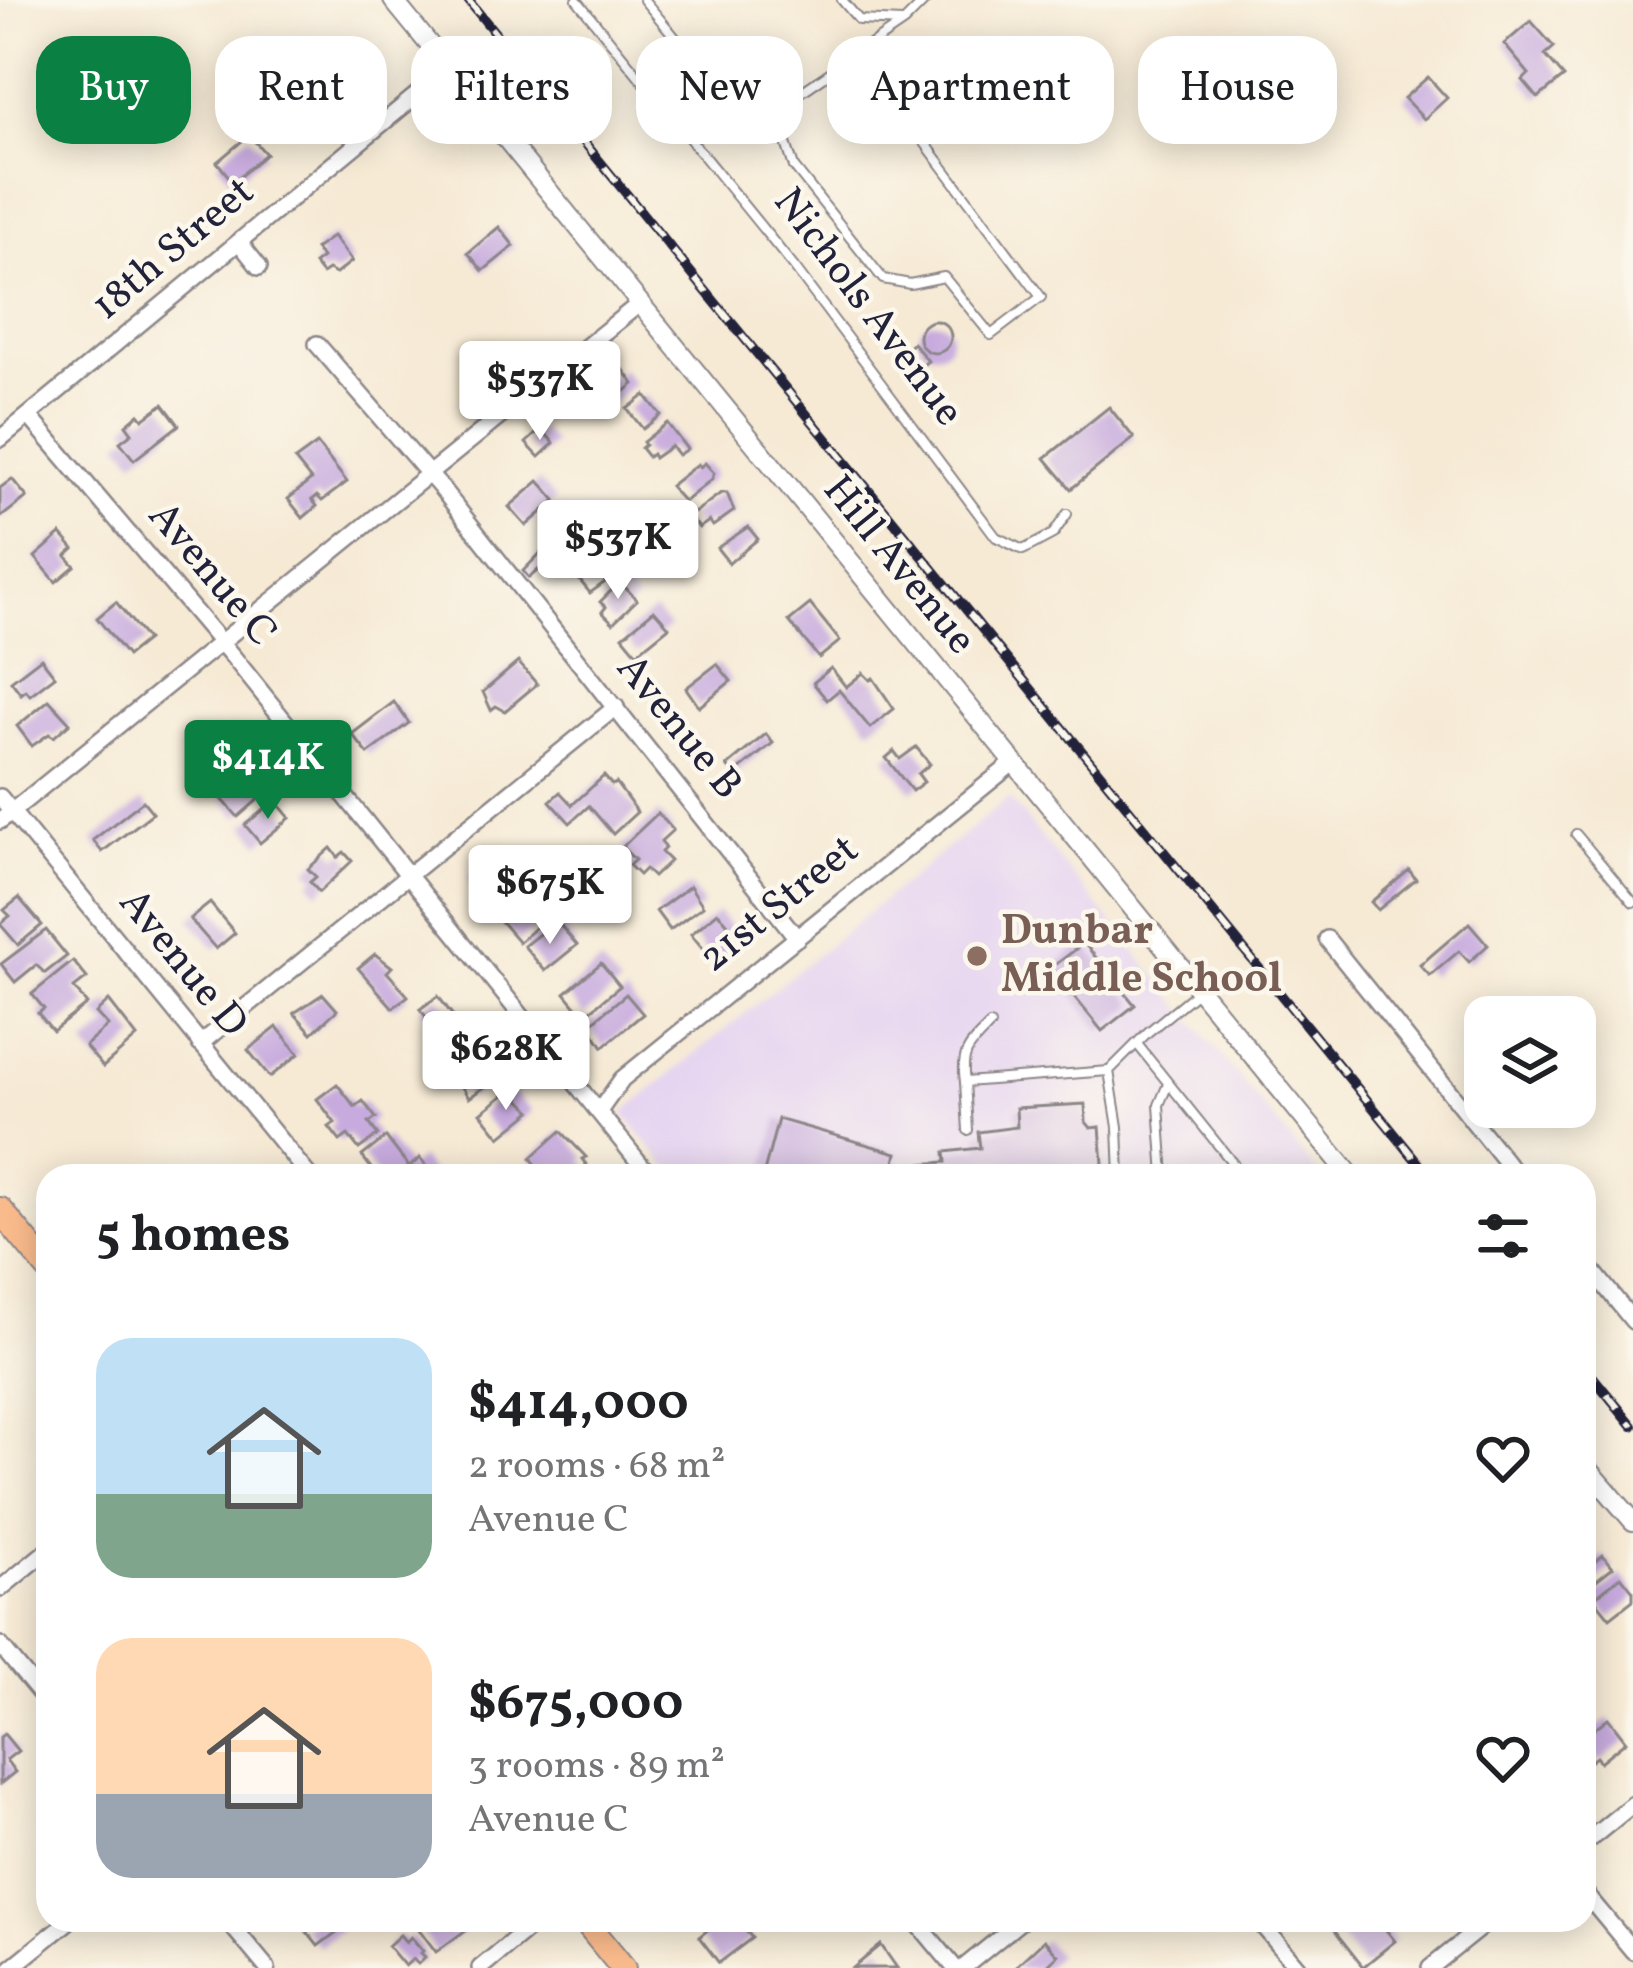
<!DOCTYPE html>
<meta charset="utf-8">
<style>
:root{--surface:#fff;--page:#f6f6f6;--text:#202124;--muted:#757577;--accent:#0b8043}
body{margin:0;font-family:Vollkorn,serif;background:var(--page);color:var(--text);height:100vh;display:flex;flex-direction:column;font-size:45px;white-space:nowrap}
*{box-sizing:border-box;margin:0}
p{font-size:39px;color:var(--muted)}
.icon{flex:none;width:66px;height:66px;fill:none;stroke:currentColor;stroke-width:2;stroke-linecap:round;stroke-linejoin:round}
.map{position:relative;flex:1;overflow:hidden}
.side{position:absolute;left:36px;top:1164px;width:1560px;height:768px;display:flex;flex-direction:column;background:var(--surface);border-radius:36px;box-shadow:0 6px 30px #0003}
.side>*{flex:none}
.guide{position:absolute;left:36px;top:36px;width:1563px;height:108px;display:flex;gap:24px}
.controls{position:absolute;left:1464px;top:996px;display:grid;gap:24px}
.controls a{display:grid;place-items:center;width:132px;height:132px;border-radius:24px;background:var(--surface);box-shadow:0 6px 30px #0003;font-size:60px}
.price{position:absolute;translate:-50% -102px;padding:0 27px;border-radius:12px;background:#fff;color:#222;font-size:39px;line-height:78px;filter:drop-shadow(0 3px 6px #0008)}
.price::after{content:'';position:absolute;left:50%;top:72px;width:36px;height:27px;margin-left:-18px;background:inherit;clip-path:polygon(0 0,100% 0,50% 100%)}
.price.current{background:var(--accent);color:#fff}
ul{padding:0;list-style:none}
li{display:flex;align-items:center;gap:36px;height:300px;padding:0 60px}
li span{display:grid;place-items:center;flex:none;width:336px;height:240px;border-radius:36px;color:#555}
li>.icon{margin-inline-start:auto}
span .icon{width:144px;height:144px;fill:#fffc;stroke-width:1}
li b{font-size:51px}
h2{display:flex;justify-content:space-between;align-items:center;height:144px;padding:0 60px;font-size:51px}
.chip{padding:0 42px;border-radius:36px;background:var(--surface);box-shadow:0 6px 30px #0003;font-size:42px;line-height:108px}
.chip.current{background:var(--accent);color:#fff}
.map>svg:first-child{display:block}
.built{fill:#e5d3f1}
.building{fill:#c7abde}
.lines{fill:none;stroke-linecap:round;stroke-linejoin:round}
.service-casing{stroke:#8c8688;stroke-width:12}
.minor-casing{stroke:#8c8688;stroke-width:20}
.tertiary-casing{stroke:#8c8688;stroke-width:22}
.primary-casing{stroke:#8c8688;stroke-width:28}
.service{stroke:#fff;stroke-width:8}
.minor{stroke:#fff;stroke-width:15}
.tertiary{stroke:#fff;stroke-width:18}
.primary{stroke:#fabb8c;stroke-width:24}
.rail-casing{stroke:#22223b;stroke-width:10}
.rail{stroke:#fbf7ec;stroke-width:6;stroke-dasharray:18;stroke-linecap:butt}
.education-dot{fill:#8d6e63;stroke:#fbf7ec;stroke-width:4.5}
.labels{text-anchor:middle;dominant-baseline:central;stroke-width:9;stroke-linejoin:round;paint-order:stroke}
.street-label{font-size:42px;fill:#22223b;stroke:#fbf7ec}
.education-label{font-size:42px;font-weight:bold;fill:#785e54;stroke:#fbf7ec;text-anchor:start}
</style>
<div class="map">
<svg width="1633" height="1968" viewBox="0 0 1633 1968">
<rect width="100%" height="100%" fill="#fbf7ec"/>
<filter id="ink" filterUnits="userSpaceOnUse"><feTurbulence type="fractalNoise" baseFrequency=".00833" numOctaves="2"/><feDisplacementMap in="SourceGraphic" scale="24" xChannelSelector="R" yChannelSelector="G"/><feConvolveMatrix kernelMatrix="1 2 1 2 8 2 1 2 1" color-interpolation-filters="sRGB"/></filter>
<filter id="wash" filterUnits="userSpaceOnUse"><feTurbulence type="fractalNoise" baseFrequency=".004" numOctaves="4" result="noise"/><feDisplacementMap in="SourceGraphic" scale="48" xChannelSelector="R" yChannelSelector="G"/><feGaussianBlur stdDeviation="2.7" result="paint"/><feColorMatrix in="noise" values="0 0 0 0 0 0 0 0 0 0 0 0 0 0 0 0 0 1.4 0 .05"/><feComposite in="paint" operator="in"/></filter>
<g filter="url(#wash)">
<rect width="100%" height="100%" fill="#f6ead5"/>
<path class="built" d="M1009,798l311,378h-645l-52,-63z"/>
<g id="blocks">
<g class="building">
<path d="M1531,21l23,26 -9,8 19,22 -26,21 -15,-18 6,-6 -25,-30z"/>
<path d="M348,46l20,28 -14,10 -20,-28z"/>
<path d="M328,60l20,27 -23,17 -20,-28z"/>
<path d="M1428,77l19,21 -23,21 -20,-21z"/>
<path d="M170,79l14,17 -19,17 -15,-18z"/>
<path d="M249,135l17,19 -33,28 -16,-20z"/>
<path d="M499,227l15,19 -31,25 -15,-18z"/>
<path d="M333,236l19,25 -16,13 -8,-4 -6,4 -8,-10 8,-6 -7,-9z"/>
<circle cx="935" cy="337" r="16"/>
<path d="M913,343l15,18 -14,11 -14,-18z"/>
<path d="M623,369l11,15 -27,22 -12,-15z"/>
<path d="M645,395l16,20 -18,14 -16,-20z"/>
<path d="M163,404l16,21 -45,35 -14,-18 12,-9 -6,-8 13,-11 4,5z"/>
<path d="M1109,407l25,31 -63,51 -26,-31z"/>
<path d="M667,423l20,26 -9,6 -7,-9 -17,12 -2,-4 -4,3 -7,-9 4,-3 -2,-3z"/>
<path d="M541,429l13,14 -15,14 -13,-14z"/>
<path d="M317,444l30,38 -25,19 -5,-5 -5,4 5,6 -14,12 -15,-19 23,-19 -16,-20z"/>
<path d="M705,463l9,10 -2,6 -28,23 -14,-16 28,-22 2,3z"/>
<path d="M12,479l15,18 -27,21v-30z"/>
<path d="M539,481l17,19 -30,26 -17,-19z"/>
<path d="M721,493h6l7,18 -21,15 -4,-5 -10,7 -9,-12z"/>
<path d="M748,527l10,12 -29,24 -12,-15z"/>
<path d="M565,528l9,11 -45,39 -6,-7z"/>
<path d="M61,534l13,15 -8,7 9,10 -19,16 -21,-25z"/>
<path d="M581,549l14,18 15,-12 4,5 -13,11 7,9 -18,13 -13,-16 -4,2 -8,-18z"/>
<path d="M620,582l17,18 -24,23 -11,-11 4,-5 -6,-5z"/>
<path d="M116,602l31,38 -20,16 -30,-38z"/>
<path d="M810,604l30,37 -21,17 -30,-37z"/>
<path d="M654,610l15,17 -32,26 -14,-17z"/>
<path d="M41,658l14,18 -25,19 -4,-5 -5,4 -10,-13z"/>
<path d="M518,662l19,22 -32,27 -9,-5 -5,4 -8,-18z"/>
<path d="M717,664l14,17 -32,26 -13,-19z"/>
<path d="M831,668l15,19 17,-14 7,7 3,-2 21,31 -24,19 -31,-38 -12,10 -14,-17z"/>
<path d="M49,700l21,23 -16,14 -5,-3 -17,12 -15,-20z"/>
<path d="M394,702l15,21 -41,31 -16,-20z"/>
<path d="M766,734l7,9 -39,31 -7,-8z"/>
<path d="M916,747l14,17 -12,10 6,8 -12,9 -26,-33 8,-7 6,8z"/>
<path d="M250,773l17,19 -29,25 -17,-19z"/>
<path d="M604,776l8,9 4,-2 21,29 -24,22 -24,-28 -19,17 -20,-22 10,-9 12,13z"/>
<path d="M275,800l15,18 -30,25 -15,-18z"/>
<path d="M143,801l10,12 -51,39 -9,-12z"/>
<path d="M658,813l15,17 -12,11 4,7 -4,4 9,9 -17,16 -8,-8 -6,6 -10,-10 6,-5 -13,-13z"/>
<path d="M331,848l7,9 6,-5 8,9 -33,31 -9,-10 6,-5 -8,-8z"/>
<path d="M505,852l16,22 -37,27 -16,-23z"/>
<path d="M1409,870l7,9 -38,31 -7,-8z"/>
<path d="M690,886l13,20 -33,24 -14,-19z"/>
<path d="M514,893l26,30 -21,19 -26,-30z"/>
<path d="M19,898l23,27 -24,20 -18,-21 10,-8 -6,-6z"/>
<path d="M210,903l25,30 -19,16 -26,-30z"/>
<path d="M718,912l14,17 -5,4 12,15 -22,18 -26,-32z"/>
<path d="M1469,923l19,22 -19,17 -10,-11 -29,25 -10,-11z"/>
<path d="M560,925l17,20 -32,26 -21,-25 19,-15 3,5z"/>
<path d="M46,930l21,26 -22,17 -9,-8 -21,17 -14,-18z"/>
<path d="M1084,943l51,62 -33,26 -51,-63z"/>
<path d="M375,954l17,13 -5,5 21,24 -15,12 -35,-40z"/>
<path d="M73,961l14,17 -13,10 13,16 -34,27 -15,-18 6,-4 -12,-15z"/>
<path d="M601,963l19,23 -36,30 -19,-23z"/>
<path d="M323,994l14,16 -25,23 -18,-20z"/>
<path d="M626,994l17,20 -40,33 -14,-22z"/>
<path d="M438,996l19,25 -17,14 -20,-26z"/>
<path d="M109,1001l28,36 -34,30 -18,-21 23,-20 -12,-13z"/>
<path d="M277,1027l22,27 -29,23 -22,-27z"/>
<path d="M465,1033l19,27 6,-5 14,18 -35,25 -30,-47z"/>
<path d="M337,1084l18,23 8,-6 13,17 -7,5 9,12 -19,14 -11,-14 -8,6 -11,-14 6,-4 -18,-24z"/>
<path d="M510,1090l22,21 -32,26 -19,-24z"/>
<path d="M1085,1104l1,18 5,6 9,-1 4,49h-341l15,-57 119,34 -2,9 7,3 44,-3 -1,-10 35,-4 -2,-16 39,-5 -1,-19z"/>
<path d="M561,1131l25,26 -4,2 13,17h-51l-13,-18z"/>
<path d="M386,1137l23,30 11,-9 11,14 -5,4h-49l-15,-20z"/>
<path d="M1603,1555l10,12 -29,23v-19z"/>
<path d="M1621,1576l12,15v9l-23,18 -16,-20z"/>
<path d="M1608,1718l18,23 -26,21 -4,-5 -8,6 -4,-5v-29l4,5z"/>
<path d="M4,1734l14,17 -12,9 9,12 -15,12v-47z"/>
<path d="M313,1920h40l-35,26 -15,-19z"/>
<path d="M412,1920h47l7,10 -30,22z"/>
<path d="M720,1920h18l14,18 -33,25 -20,-26z"/>
<path d="M1344,1920h34l17,21 -32,26 -30,-38z"/>
<path d="M400,1935l6,7 5,-5 12,14 -2,2 4,4 -7,7 -5,-5 -8,7 -17,-20z"/>
<path d="M1044,1940l14,15 -14,13h-30z"/>
<path d="M881,1945l16,23h-44z"/>
</g>
</g>
</g>
<g filter="url(#ink)">
<use href="#blocks" fill-opacity="0" stroke="#8c8688" stroke-width="3"/>
<g class="lines">
<g class="service-casing">
<g id="service">
<path d="M577,0l217,267 202,270 27,13 30,-16 14,-20"/>
<path d="M644,0l85,102 46,8 129,-88 22,-22"/>
<path d="M842,0l17,20 43,2"/>
<path d="M775,110l19,57 89,112 27,5 34,-7 47,58 50,-38 -155,-206 -23,-41"/>
<path d="M1576,834l57,68"/>
<path d="M1137,1044l106,132"/>
<path d="M965,1082c-5,-30 5,-37 25,-57"/>
<path d="M968,1130l-3,-48 144,-11"/>
<path d="M1120,1176l-2,-49 -9,-56 39,-39 50,-41"/>
<path d="M1164,1176l-5,-71 9,-21"/>
</g>
</g>
<g class="minor-casing">
<g id="minor">
<path d="M239,242l20,25"/>
<path d="M317,344l125,145 355,449"/>
<path d="M29,416l205,242 416,518"/>
<path d="M0,439l448,-370"/>
<path d="M0,797l309,379"/>
<path d="M0,821l639,-517"/>
<path d="M1327,939l190,237"/>
<path d="M200,1044l416,-337"/>
<path d="M600,1110l22,-31 391,-316"/>
<path d="M1584,1260l49,61"/>
<path d="M0,1589l48,-39"/>
<path d="M0,1645l48,58"/>
<path d="M1584,1844l49,-40"/>
<path d="M1584,1892l49,59"/>
<path d="M227,1920l40,48"/>
<path d="M915,1920l40,48"/>
<path d="M1258,1920l40,48"/>
<path d="M11,1968l59,-48"/>
<path d="M480,1968l58,-48"/>
<path d="M963,1968l59,-48"/>
<path d="M1430,1968l60,-48"/>
</g>
</g>
<g class="tertiary-casing">
<g id="tertiary">
<path d="M393,0l958,1176"/>
<path d="M1584,1464l49,57"/>
</g>
</g>
<g class="primary-casing">
<g id="primary">
<path d="M0,1210l48,58"/>
<path d="M584,1920l39,48"/>
</g>
</g>
<use href="#service" class="service"/>
<use href="#minor" class="minor"/>
<use href="#tertiary" class="tertiary"/>
<use href="#primary" class="primary"/>
<g class="rail-casing">
<g id="rail">
<path d="M468,0l961,1176"/>
<path d="M1584,1366l49,60"/>
</g>
</g>
<use href="#rail" class="rail"/>
</g>
</g>
<circle class="education-dot" cx="977" cy="956" r="12"/>
<g class="labels">
<g class="street-label">
<text transform="translate(174 250) rotate(-40)">18th Street</text>
<text transform="translate(867 308) rotate(53)">Nichols Avenue</text>
<text transform="translate(898 566) rotate(51)">Hill Avenue</text>
<text transform="translate(211 575) rotate(50)">Avenue C</text>
<text transform="translate(678 728) rotate(51)">Avenue B</text>
<text transform="translate(780 905) rotate(-39)">21st Street</text>
<text transform="translate(182 964) rotate(51)">Avenue D</text>
</g>
<g class="education-label">
<text x="1001" y="932">Dunbar<tspan x="1001" dy="48">Middle School</tspan></text>
</g>
</g>
</svg>
<div class="controls">
<a><svg class="icon" aria-label="layers" viewBox="0 0 24 24"><path d="M12 4l9 5-9 5-9-5zM3 14l9 5 9-5"/></svg></a>
</div>
<b class="price" style="left:540px;top:443px">$537K</b>
<b class="price" style="left:618px;top:602px">$537K</b>
<b class="price current" style="left:268px;top:822px">$414K</b>
<b class="price" style="left:550px;top:947px">$675K</b>
<b class="price" style="left:506px;top:1113px">$628K</b>
<div class="guide">
<a class="chip current">Buy</a>
<a class="chip">Rent</a>
<a class="chip">Filters</a>
<a class="chip">New</a>
<a class="chip">Apartment</a>
<a class="chip">House</a>
</div>
<section class="side">
<h2>5 homes<svg class="icon" aria-label="filters" viewBox="0 0 24 24"><path d="M4 7h16M4 17h16"/><circle cx="9" cy="7" r="2"/><circle cx="15" cy="17" r="2"/></svg></h2>
<ul>
<li><span style="background:linear-gradient(#bfe0f5 65%,#7fa58c 0)"><svg class="icon" aria-label="home" viewBox="0 0 24 24"><path d="M3 11l9-7 9 7M6 9v11h12V9"/></svg></span><div><b>$414,000</b><p>2 rooms · 68 m²</p><p>Avenue C</p></div><svg class="icon" aria-label="heart" viewBox="0 0 24 24"><path d="M12 20l-8-8c-3-5 5-10 8-4 3-6 11-1 8 4z"/></svg></li>
<li><span style="background:linear-gradient(#ffd9b3 65%,#9aa5b1 0)"><svg class="icon" aria-label="home" viewBox="0 0 24 24"><path d="M3 11l9-7 9 7M6 9v11h12V9"/></svg></span><div><b>$675,000</b><p>3 rooms · 89 m²</p><p>Avenue C</p></div><svg class="icon" aria-label="heart" viewBox="0 0 24 24"><path d="M12 20l-8-8c-3-5 5-10 8-4 3-6 11-1 8 4z"/></svg></li>
</ul>
</section>
</div>
